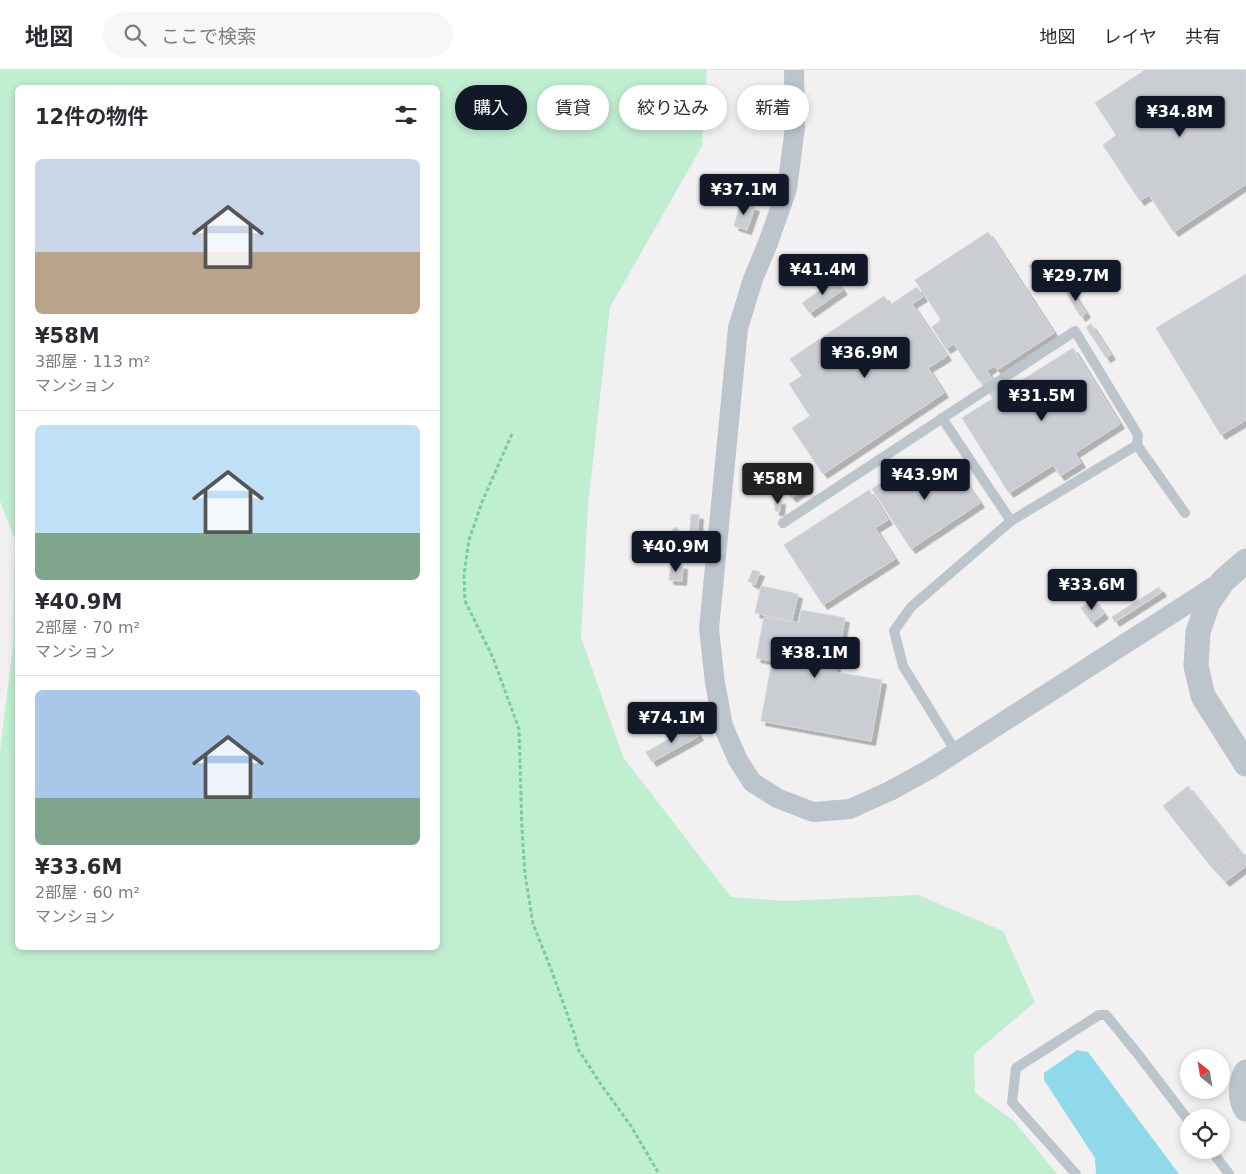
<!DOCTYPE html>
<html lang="ja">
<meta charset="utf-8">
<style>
:root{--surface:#fff;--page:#f7f7f7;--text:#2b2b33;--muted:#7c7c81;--line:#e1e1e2;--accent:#111827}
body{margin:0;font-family:"DejaVu Sans","Noto Sans JP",sans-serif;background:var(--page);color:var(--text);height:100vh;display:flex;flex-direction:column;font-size:19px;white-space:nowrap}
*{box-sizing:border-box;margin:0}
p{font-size:16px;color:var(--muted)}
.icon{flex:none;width:28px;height:28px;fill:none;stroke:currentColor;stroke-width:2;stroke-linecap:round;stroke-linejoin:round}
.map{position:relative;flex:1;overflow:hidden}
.sheet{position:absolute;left:15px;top:15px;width:425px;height:865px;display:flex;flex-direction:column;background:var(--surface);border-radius:8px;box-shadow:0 2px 8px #0003}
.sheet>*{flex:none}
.guide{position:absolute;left:455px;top:15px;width:475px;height:45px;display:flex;gap:10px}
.needle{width:32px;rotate:330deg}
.controls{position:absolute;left:1180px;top:979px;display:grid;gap:10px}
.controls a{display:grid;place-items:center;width:50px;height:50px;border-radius:50%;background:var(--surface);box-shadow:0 2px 8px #0003;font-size:25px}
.price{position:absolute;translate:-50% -42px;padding:0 11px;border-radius:5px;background:var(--accent);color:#fff;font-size:16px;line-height:32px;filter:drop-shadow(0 1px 2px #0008)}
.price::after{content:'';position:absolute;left:50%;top:30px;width:15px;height:11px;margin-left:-8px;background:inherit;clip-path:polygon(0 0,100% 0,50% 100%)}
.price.active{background:#222;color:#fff}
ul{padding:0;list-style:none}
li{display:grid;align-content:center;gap:10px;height:265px;padding:0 20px}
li+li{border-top:1px solid var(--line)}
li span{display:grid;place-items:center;height:155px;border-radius:8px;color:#555}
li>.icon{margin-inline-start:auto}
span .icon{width:90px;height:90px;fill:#fffc;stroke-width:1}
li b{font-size:21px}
h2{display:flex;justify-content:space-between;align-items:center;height:60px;padding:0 20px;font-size:21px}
.pill{padding:0 18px;border-radius:22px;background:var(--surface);box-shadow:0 2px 8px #0003;font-size:18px;line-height:45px}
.pill.active{background:var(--accent);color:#fff}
header{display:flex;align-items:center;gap:30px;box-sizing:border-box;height:70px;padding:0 25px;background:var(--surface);border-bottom:1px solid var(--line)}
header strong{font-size:24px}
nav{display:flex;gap:28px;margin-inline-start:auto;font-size:18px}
.search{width:350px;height:45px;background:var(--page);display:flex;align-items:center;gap:12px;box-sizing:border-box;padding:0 18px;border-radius:28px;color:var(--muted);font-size:19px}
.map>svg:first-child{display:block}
.green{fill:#c0eed1;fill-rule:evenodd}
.water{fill:#8fd9ea}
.building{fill:#cacdd2;stroke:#d4d6db;filter:url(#shadow)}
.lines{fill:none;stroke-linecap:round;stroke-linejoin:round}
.path{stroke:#79cba0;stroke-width:3;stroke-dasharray:4 2.5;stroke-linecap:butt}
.service{stroke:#bcc5cc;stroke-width:10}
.minor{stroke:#bcc5cc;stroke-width:20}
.tertiary{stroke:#bcc5cc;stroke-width:25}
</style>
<header>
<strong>地図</strong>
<div class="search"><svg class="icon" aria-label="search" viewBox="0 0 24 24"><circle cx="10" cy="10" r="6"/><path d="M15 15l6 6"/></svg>ここで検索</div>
<nav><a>地図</a><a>レイヤ</a><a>共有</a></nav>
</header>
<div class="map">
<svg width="1246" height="1104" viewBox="0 0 1246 1104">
<defs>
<filter id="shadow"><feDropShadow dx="4.5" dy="4.5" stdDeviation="0" flood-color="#0004"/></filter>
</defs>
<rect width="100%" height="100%" fill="#f2f0f0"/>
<path class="green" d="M0,0h707l-5,76 -92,161 -22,199 -7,131 42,120 108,140 54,4 133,-6 85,36 32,71 -61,52 1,39 39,28 43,53h-1057v-423l13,-105 2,-106 -15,-39zM18,18h420v860h-420z"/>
<path class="water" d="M1077,980l11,2 91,122h-83l-1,-16 -51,-78v-7z"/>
<g class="building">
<path d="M1145,0h101v114l-72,48 -25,-37 -9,6 -37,-56 13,-10 -21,-32z"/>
<path d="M741,133l14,4 -8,23 -13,-4z"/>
<path d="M988,162l66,101 -57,37 -3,-4 -7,5 14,22 -8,6 -13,-19 -1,1 -25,-37 -8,5 -14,-22 9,-7 -26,-40z"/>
<path d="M1033,193l10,11 -4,4 -10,-12z"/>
<path d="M1246,204v146l-25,15 -65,-107z"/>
<path d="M835,210l8,10 -33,23 -8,-10z"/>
<path d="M917,217l6,10 -11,7 35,52 -19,12 16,25 -121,81 -31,-46 18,-12 -21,-32 13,-8 -12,-17 94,-63 6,9z"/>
<path d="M1070,218l16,25 -5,4 -16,-26z"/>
<path d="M1091,254l20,31 -5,3 -20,-31z"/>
<path d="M1073,278l47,76 -45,29 6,10 -21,13 -7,-11 -44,28 -47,-75z"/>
<path d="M950,390l30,43 -69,46 -39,-60 38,-25 10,16z"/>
<path d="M791,404l11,17 -10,7 -12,-17z"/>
<path d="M869,420l19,30 -13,8 20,31 -72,46 -39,-60z"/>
<path d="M775,430h6l-1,11h-5z"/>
<path d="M691,444l8,1 -3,42 -8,-1z"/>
<path d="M675,457l4,3 -20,27 -4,-3z"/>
<path d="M671,494l12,1 -1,16 -13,-1z"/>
<path d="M753,500l7,2 -5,13 -7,-4z"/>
<path d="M761,516l37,8 -6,27 -37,-8z"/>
<path d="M1159,517l3,5 -47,30 -3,-5z"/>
<path d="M1093,529l11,15 -12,9 -11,-15z"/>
<path d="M801,540l44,8 -10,54 47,8 -11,61 -110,-20 11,-60 -16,-3 8,-41 35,6z"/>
<path d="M693,656l6,10 -47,26 -6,-10z"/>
<path d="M1188,716l50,63 -25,20 -50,-63z"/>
<path d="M1240,780l6,8v8l-21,16 -10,-12z"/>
</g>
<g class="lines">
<path class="path" d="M512,364l-30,68 -13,38 -5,34 1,27 28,57 26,71 3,101 3,44 8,50 18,45 23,64 4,16 24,37 29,40 28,48"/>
<g class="service">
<path d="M942,348l69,103"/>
<path d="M1137,375l48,68"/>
<path d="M783,453l292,-192 63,104 -1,10 -126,76 -100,86 -17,24 9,35 53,86"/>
<path d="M1211,1080l18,24"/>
<path d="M1076,1104l-64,-72 4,-34 83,-53h7l31,38 52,68"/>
</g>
<path class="minor" d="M794,0l1,57 -8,62 -19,54 -15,36 -15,49 -29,301 6,54 8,43 15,34 14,22 25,16 36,14 37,-3 40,-18 40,-22 288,-185"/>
<g class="tertiary">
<path d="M1246,491l-23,20 -15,22 -10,29 -2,34 7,30 43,68"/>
<path d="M1246,1002c-5,10 -7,27 0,37"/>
</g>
</g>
</svg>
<div class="controls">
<a><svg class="needle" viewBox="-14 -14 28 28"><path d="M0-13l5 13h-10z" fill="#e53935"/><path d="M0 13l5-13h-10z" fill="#7c7c81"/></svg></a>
<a><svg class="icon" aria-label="locate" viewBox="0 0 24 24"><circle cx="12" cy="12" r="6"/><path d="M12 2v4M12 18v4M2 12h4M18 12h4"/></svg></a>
</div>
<b class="price" style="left:1180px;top:68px">¥34.8M</b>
<b class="price" style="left:744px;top:146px">¥37.1M</b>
<b class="price" style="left:823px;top:226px">¥41.4M</b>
<b class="price" style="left:1076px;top:232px">¥29.7M</b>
<b class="price" style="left:865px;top:309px">¥36.9M</b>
<b class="price" style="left:1042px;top:352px">¥31.5M</b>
<b class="price" style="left:925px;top:431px">¥43.9M</b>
<b class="price active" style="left:778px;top:435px">¥58M</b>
<b class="price" style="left:676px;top:503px">¥40.9M</b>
<b class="price" style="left:1092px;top:541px">¥33.6M</b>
<b class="price" style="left:815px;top:609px">¥38.1M</b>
<b class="price" style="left:672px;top:674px">¥74.1M</b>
<div class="guide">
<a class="pill active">購入</a>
<a class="pill">賃貸</a>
<a class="pill">絞り込み</a>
<a class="pill">新着</a>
</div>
<section class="sheet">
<h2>12件の物件<svg class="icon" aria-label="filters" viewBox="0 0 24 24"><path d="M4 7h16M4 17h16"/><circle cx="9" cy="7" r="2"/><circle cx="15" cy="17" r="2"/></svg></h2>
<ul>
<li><span style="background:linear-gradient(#c9d6e8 60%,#b9a48a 0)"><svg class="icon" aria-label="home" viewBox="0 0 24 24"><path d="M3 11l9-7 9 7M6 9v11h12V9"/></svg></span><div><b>¥58M</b><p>3部屋 · 113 m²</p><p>マンション</p></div></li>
<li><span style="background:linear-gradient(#bfe0f5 70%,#7fa58c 0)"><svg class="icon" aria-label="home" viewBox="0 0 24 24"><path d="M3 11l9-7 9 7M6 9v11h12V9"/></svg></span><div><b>¥40.9M</b><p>2部屋 · 70 m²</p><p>マンション</p></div></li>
<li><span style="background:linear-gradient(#a9c7e8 70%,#7fa58c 0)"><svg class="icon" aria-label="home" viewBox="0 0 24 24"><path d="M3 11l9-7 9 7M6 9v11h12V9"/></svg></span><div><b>¥33.6M</b><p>2部屋 · 60 m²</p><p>マンション</p></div></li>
</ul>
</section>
</div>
